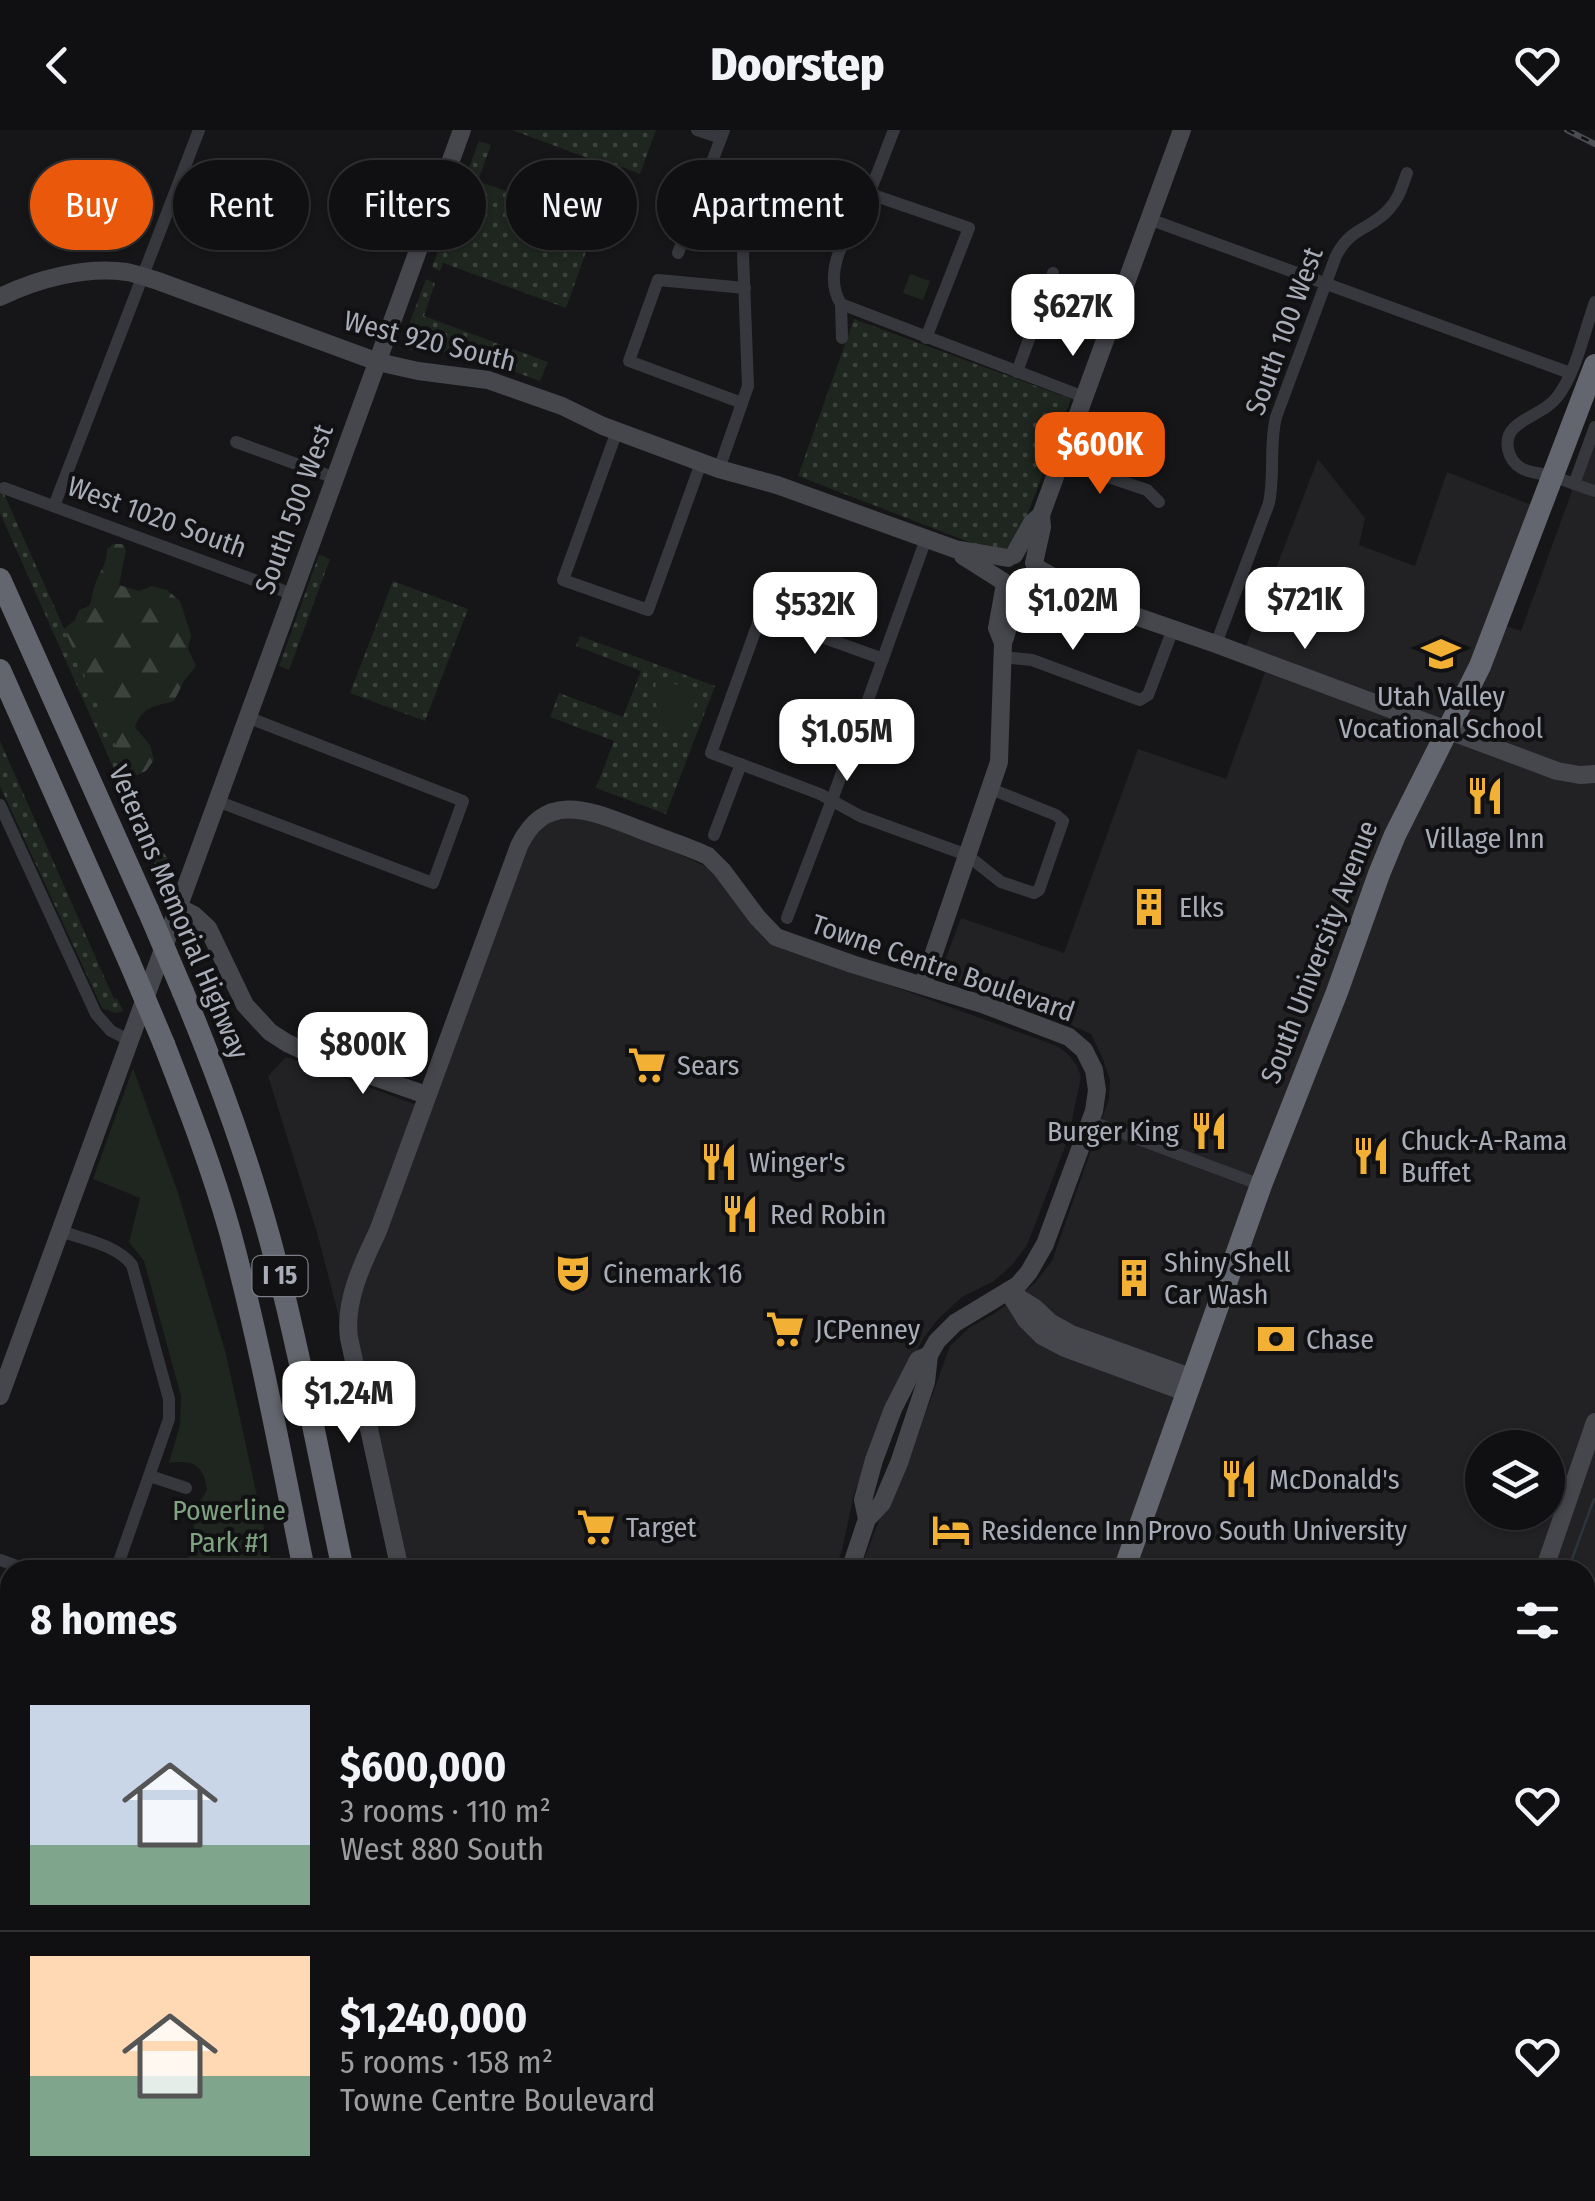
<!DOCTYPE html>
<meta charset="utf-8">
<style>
:root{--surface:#101012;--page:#19191b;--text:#f1f3f6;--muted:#9c9d9f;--line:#303032;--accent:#ea580c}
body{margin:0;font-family:"Fira Sans Condensed",sans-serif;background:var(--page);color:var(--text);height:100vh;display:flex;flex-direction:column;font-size:38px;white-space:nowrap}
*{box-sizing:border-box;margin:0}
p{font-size:32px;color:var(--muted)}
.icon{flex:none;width:55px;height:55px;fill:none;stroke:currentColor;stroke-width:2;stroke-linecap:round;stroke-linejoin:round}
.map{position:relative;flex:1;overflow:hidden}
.drawer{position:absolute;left:0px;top:1430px;width:1595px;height:642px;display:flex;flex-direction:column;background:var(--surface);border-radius:30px 30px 0 0;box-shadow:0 2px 8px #0004,0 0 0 2px var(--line)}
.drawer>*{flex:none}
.guide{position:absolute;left:30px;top:30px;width:1000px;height:90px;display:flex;gap:20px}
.controls{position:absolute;left:1465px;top:1300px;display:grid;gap:20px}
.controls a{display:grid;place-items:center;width:100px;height:100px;border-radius:50%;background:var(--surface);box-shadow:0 2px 8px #0004,0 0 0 2px var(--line);font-size:50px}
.price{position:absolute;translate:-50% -85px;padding:0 22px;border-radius:20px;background:#fff;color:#222;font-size:32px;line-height:65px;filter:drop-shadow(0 2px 5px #0008)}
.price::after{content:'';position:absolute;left:50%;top:60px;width:30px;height:22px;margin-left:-15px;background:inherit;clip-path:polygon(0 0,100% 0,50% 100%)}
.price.active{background:var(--accent);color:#fff}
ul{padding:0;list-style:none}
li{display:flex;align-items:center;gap:30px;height:250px;padding:0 30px}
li+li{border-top:2px solid var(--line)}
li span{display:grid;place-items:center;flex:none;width:280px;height:200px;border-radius:0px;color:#555}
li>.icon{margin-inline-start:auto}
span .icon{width:120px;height:120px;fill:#fffc;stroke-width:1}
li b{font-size:42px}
h2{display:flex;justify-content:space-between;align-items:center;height:120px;padding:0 30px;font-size:42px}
.chip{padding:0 35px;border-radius:45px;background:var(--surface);box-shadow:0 2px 8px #0004,0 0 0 2px var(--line);font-size:35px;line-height:90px}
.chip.active{background:var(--accent);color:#fff}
header{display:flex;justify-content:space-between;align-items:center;height:130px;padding:0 30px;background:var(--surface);font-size:45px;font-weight:800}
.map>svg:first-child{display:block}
.built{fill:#222225;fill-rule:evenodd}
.grass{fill:url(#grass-dots)}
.forest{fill:url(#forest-firs)}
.park{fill:#1e261f}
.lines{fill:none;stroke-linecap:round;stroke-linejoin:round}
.stream{stroke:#2c353c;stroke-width:2.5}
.street{stroke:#37383d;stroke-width:12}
.secondary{stroke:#45474d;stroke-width:18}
.highway{stroke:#63666e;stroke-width:22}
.rail-casing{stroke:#4a4c52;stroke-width:6}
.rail{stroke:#111113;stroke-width:2.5;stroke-dasharray:8;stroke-linecap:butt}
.highway-bridge{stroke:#63666e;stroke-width:22}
.labels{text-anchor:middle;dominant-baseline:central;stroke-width:8;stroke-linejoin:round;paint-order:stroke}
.shield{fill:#111113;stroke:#7b7e86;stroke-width:2.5}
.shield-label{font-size:25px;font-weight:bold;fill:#a8adb8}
.street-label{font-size:28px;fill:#a8adb8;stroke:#111113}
.poi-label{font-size:28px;fill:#a8adb8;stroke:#111113;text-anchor:start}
.park-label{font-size:28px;fill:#7fa381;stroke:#111113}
</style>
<header><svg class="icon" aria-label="back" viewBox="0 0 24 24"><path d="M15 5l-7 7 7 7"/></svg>Doorstep<svg class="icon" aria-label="heart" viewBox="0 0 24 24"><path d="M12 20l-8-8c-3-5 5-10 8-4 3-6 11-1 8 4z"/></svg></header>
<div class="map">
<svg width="1595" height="2071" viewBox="0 0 1595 2071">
<defs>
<pattern id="grass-dots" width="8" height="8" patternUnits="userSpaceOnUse" patternTransform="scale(2.5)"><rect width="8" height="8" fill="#1e261f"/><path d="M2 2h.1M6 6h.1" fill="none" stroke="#3c433d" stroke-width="1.8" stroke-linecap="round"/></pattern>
<pattern id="forest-firs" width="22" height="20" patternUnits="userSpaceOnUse" patternTransform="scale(2.5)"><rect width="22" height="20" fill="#1e261f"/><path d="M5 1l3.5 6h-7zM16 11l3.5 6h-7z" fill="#3c433d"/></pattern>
</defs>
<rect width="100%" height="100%" fill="#161618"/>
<g class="built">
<path d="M1595,298v1637l-10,-5v-490h-725l23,-60 23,-43 44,-121 19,-18 26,-15 39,-29 18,-23 57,-162 1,-19 -7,-21 -12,-25 -56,-25 -87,-31 -4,-15 17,-45 103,35 74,-204 88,30 42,-115 -25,-10 75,-195 47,59 -6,27 56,21 32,-94 95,37 -42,115 21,7zM1482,1318h66v64h-66z"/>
<path d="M569,687l20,3 79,29 41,19 53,67 23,15 80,26 192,70 10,7 10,13 4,11 -13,62 -41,106 -15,20 -18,16 -32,16 -25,23 -14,19 -25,47 -44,108 -12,56 -7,20h-431l-86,-334 -50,-160 18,-19 145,53 96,-263 6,-11 11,-11 11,-6z"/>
<path d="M1585,1969l10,6v96h-258l3,-9h245z"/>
<path d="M923,2062l405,1 -4,8h-404z"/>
<path d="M530,2063v-1l279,1 -6,8h-271z"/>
</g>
<g class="grass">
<path d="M512,0h144l-16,44 -18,-7 -2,3z"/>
<path d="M479,11l12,4 -13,36 118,43 -30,84 -123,-45 -3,8 -8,-4z"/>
<path d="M426,149l9,4 -11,33 124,46 -8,19 -45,-16 -21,-12 -56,-1 -13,-4 -1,-10z"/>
<path d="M854,189l217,80 -51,135c-11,15 -13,18 -33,15l-189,-73z"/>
<path d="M0,355l164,368 12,18 -9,25 -29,-73 -138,-310z"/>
<path d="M319,425l11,4 -41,111 -10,-4z"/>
<path d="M393,451l75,28 -43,112 -75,-28z"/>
<path d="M580,506l135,50 -49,128 -70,-26 18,-47 -64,-24 9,-24 64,24 18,-46 -65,-25z"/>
<path d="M0,611l114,258 3,-1 6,13 -8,2 -13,-5 -102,-222z"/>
</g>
<path class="forest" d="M113,414h9l4,6 -7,35 20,6 13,-5 15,4 13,11 11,34 -3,14 8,17 -12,15 -10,20c-18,5 -32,5 -39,26l15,18 4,15 -8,11 -16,7 -66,-149 11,-9 4,-10 10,-4c4,-8 3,-16 7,-24 5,-13 11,-18 11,-33z"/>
<g class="park">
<path d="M910,144l20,7 -7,19 -20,-7z"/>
<path d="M657,546l41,18 -16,44c-25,-14 -30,-35 -25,-62z"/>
<path d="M133,938l45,125 48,161 47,216h-50l-35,-12 7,-21 -3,-30 9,-7 6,-10c-3,-24 -13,-31 -38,-27l11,-38 1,-29 -37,-135 -15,-19 11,-44 -47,-19z"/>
</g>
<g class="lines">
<g class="stream">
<path d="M1568,1440l26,-71"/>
<path d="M1591,1609l4,1"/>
</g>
<g class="street">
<path d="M697,0l24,8"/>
<path d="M894,0c-9,22 -16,44 -26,65 -15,31 -49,74 -27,109l243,93"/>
<path d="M710,76l46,16"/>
<path d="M1149,89l421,154"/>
<path d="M678,123l46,-123"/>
<path d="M1595,172c-11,30 -18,68 -37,94 -12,16 -31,19 -44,32 -12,12 -6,32 7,40 8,5 20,5 30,8 15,4 29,11 44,15"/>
<path d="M841,174l1,34"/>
<path d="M1017,242l36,-99"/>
<path d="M742,273l-113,-42 29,-81 87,8"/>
<path d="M617,301l-54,149 85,30 53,-147"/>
<path d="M236,312l99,36"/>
<path d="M1061,331l86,29 12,12"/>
<path d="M719,339l29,-83 -5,-132 4,-17 42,-71 180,62 -43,110"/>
<path d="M1574,354l21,-57"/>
<path d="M4,358l288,106"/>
<path d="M54,376l145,-376"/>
<path d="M1216,514l53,-141c6,-29 0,-58 7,-86l60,-161c15,-30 35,-26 53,-47 10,-10 13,-23 18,-36"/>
<path d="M1002,527l30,3 108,40 8,-5 25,-66"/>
<path d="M883,529l-122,-44 -50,138 109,41 40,22 107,39 34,27 33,11 5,-3 24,-69 -7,-6 -65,-26"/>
<path d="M217,671l216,82 30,-82 -216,-84"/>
<path d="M0,675l96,209 15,17 18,9"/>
<path d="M714,705l27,-71"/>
<path d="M787,788l45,-118 94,-261"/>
<path d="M1090,991l171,64"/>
<path d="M60,1101c23,8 57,14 72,34l37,134v20l-53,151"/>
<path d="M150,1346l36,12"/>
<path d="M0,1430l28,10"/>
<path d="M0,1584l10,3"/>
<path d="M1585,1631l10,4"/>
<path d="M0,1712l10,4"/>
<path d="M0,2007l10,-28"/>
<path d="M0,2036l10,3"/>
<path d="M320,2062l2,9"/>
<path d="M1325,2071l3,-9"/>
</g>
<g class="secondary">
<path d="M0,167c37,-18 85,-31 127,-25 10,2 21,6 31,9l220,81 40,9 70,9 74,26 41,20 116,43 58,16 178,64 53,9"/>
<path d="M1014,425l18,-32 9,-8"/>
<path d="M963,426l41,26"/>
<path d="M1034,433l8,-36 -1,-12 141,-385"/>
<path d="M1037,438l38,21"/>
<path d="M1031,456l61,15 124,43 341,127 23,4 15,-1"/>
<path d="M1005,508l6,-22 14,-26"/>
<path d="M178,777l16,8 14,13 37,77 25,27 17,11 28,13 111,39"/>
<path d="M923,855l76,-223 4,-119 -6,-15 8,-44"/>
<path d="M1008,1161l18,29 16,16 23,12 123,45"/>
<path d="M1014,1165l21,13 16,15 20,11 122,44"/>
<path d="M0,1266l462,-1266"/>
<path d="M867,1389l15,-16 17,-40 27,-81 3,-27"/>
<path d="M400,1440l-51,-232c-5,-36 13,-74 29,-107l141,-385c28,-59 76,-33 122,-16 23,9 46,16 67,26l14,14 35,47 19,20 76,27 133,41 84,32 15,13 10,20 3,20 -3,21 -49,133 -16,28 -11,13 -63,38 -18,18 -8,14 -11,5 -25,49 -19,51 -11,40 4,19 -17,51"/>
<path d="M1544,1440l51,-148"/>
<path d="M1585,1941l10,5"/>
<path d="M1585,1966l10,6"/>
</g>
<g class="highway">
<path d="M0,449l148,331"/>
<path d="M0,540l129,291"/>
<path d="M183,862c33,79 63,160 86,244 30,110 50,222 74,334"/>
<path d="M164,914c24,62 48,124 66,188 30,111 51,225 74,338"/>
<path d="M1124,1440l137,-385 76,-193 42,-118 16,-39 85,-169 115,-301"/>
<path d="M436,2062l2,9"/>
<path d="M473,2062l2,9"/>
<path d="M505,2062l2,9"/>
<path d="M847,2071l5,-9"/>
<path d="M874,2071l3,-9"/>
<path d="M904,2071l3,-9"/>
</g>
<g class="rail-casing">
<path id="rail" d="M1567,0l28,14"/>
</g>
<use href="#rail" class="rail"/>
<g class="highway-bridge">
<path d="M148,780l35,82"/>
<path d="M129,831l35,83"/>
</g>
</g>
<defs>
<g id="school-bare" transform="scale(3)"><path d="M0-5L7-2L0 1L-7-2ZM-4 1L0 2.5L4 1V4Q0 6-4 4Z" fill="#f2b134" stroke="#111113" stroke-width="2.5" paint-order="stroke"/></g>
<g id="restaurant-bare" transform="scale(3)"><path d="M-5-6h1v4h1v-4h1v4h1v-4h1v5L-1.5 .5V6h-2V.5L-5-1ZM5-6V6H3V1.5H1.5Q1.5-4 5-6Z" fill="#f2b134" stroke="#111113" stroke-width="2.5" paint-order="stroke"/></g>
<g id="building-bare" transform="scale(3)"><path d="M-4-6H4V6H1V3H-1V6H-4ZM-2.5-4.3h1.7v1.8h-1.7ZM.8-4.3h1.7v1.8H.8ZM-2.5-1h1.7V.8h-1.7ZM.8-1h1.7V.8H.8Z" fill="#f2b134" stroke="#111113" stroke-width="2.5" paint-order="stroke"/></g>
<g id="supermarket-bare" transform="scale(3)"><path d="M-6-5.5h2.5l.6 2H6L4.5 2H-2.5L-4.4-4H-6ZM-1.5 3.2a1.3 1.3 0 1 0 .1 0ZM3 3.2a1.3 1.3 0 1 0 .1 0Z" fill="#f2b134" stroke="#111113" stroke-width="2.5" paint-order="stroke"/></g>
<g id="theatre-bare" transform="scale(3)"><path d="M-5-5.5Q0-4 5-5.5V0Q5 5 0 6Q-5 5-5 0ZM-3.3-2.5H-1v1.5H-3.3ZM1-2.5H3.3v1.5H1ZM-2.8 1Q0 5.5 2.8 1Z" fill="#f2b134" stroke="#111113" stroke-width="2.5" paint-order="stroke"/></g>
<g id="bank-bare" transform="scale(3)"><path d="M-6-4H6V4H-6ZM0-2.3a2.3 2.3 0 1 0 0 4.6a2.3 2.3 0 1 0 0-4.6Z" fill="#f2b134" stroke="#111113" stroke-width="2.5" paint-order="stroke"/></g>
<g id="hotel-bare" transform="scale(3)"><path d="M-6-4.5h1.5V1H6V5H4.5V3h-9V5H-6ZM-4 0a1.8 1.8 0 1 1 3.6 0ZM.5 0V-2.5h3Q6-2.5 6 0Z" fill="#f2b134" stroke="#111113" stroke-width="2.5" paint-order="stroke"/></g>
</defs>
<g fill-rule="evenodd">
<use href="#school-bare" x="1441" y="524"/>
<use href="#restaurant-bare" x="1485" y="666"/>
<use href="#building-bare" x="1149" y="777"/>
<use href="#supermarket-bare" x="647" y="935"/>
<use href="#restaurant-bare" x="1209" y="1001"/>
<use href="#restaurant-bare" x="1371" y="1026"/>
<use href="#restaurant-bare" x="719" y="1032"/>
<use href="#restaurant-bare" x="740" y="1084"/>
<use href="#theatre-bare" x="573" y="1143"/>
<use href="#building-bare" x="1134" y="1148"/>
<use href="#supermarket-bare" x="785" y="1199"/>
<use href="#bank-bare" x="1276" y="1209"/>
<use href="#restaurant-bare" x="1239" y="1349"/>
<use href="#supermarket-bare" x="596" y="1397"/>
<use href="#hotel-bare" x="951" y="1400"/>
</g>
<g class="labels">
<rect class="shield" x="252.5" y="1126" width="55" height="40" rx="8"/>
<g class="shield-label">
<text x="280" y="1146">I 15</text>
</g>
<g class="street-label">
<text transform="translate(1284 201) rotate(-70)">South 100 West</text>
<text transform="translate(430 211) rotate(14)">West 920 South</text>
<text transform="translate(294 379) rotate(-70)">South 500 West</text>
<text transform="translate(157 387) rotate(20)">West 1020 South</text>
<text transform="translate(179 782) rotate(67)">Veterans Memorial Highway</text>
<text transform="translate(1319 822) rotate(-69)">South University Avenue</text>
<text transform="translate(943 838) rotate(19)">Towne Centre Boulevard</text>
</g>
<g class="poi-label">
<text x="1441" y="566" text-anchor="middle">Utah Valley<tspan x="1441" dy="32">Vocational School</tspan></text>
<text x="1485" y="708" text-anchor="middle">Village Inn</text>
<text x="1179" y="777">Elks</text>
<text x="677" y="935">Sears</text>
<text x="1179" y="1001" text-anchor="end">Burger King</text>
<text x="1401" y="1010">Chuck-A-Rama<tspan x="1401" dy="32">Buffet</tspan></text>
<text x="749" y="1032">Winger's</text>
<text x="770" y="1084">Red Robin</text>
<text x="1164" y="1132">Shiny Shell<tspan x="1164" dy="32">Car Wash</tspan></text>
<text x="603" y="1143">Cinemark 16</text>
<text x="815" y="1199">JCPenney</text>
<text x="1306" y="1209">Chase</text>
<text x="1269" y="1349">McDonald's</text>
<text x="626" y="1397">Target</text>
<text x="981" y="1400">Residence Inn Provo South University</text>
</g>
<g class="park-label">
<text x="229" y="1380">Powerline<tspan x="229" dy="32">Park #1</tspan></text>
</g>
</g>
</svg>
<div class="controls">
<a><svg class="icon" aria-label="layers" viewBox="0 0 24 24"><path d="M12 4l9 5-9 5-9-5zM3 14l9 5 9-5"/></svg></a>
</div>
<b class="price" style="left:1073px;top:229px">$627K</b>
<b class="price active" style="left:1100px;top:367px">$600K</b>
<b class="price" style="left:1305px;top:522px">$721K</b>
<b class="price" style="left:1073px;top:523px">$1.02M</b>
<b class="price" style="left:815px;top:527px">$532K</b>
<b class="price" style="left:847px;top:654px">$1.05M</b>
<b class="price" style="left:363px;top:967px">$800K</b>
<b class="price" style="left:349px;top:1316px">$1.24M</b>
<div class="guide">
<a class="chip active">Buy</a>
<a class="chip">Rent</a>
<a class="chip">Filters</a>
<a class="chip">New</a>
<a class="chip">Apartment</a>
</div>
<section class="drawer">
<h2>8 homes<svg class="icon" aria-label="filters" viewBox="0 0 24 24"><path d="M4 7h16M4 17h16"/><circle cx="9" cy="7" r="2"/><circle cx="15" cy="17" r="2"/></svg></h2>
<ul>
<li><span style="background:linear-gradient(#c9d6e8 70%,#7fa58c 0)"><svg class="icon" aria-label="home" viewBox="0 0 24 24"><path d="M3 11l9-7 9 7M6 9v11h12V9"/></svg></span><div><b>$600,000</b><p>3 rooms · 110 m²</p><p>West 880 South</p></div><svg class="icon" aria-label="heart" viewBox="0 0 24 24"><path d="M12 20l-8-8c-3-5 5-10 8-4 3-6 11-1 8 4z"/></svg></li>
<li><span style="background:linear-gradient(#ffd9b3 60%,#7fa58c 0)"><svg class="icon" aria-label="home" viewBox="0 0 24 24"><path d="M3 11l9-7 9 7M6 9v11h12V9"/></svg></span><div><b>$1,240,000</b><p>5 rooms · 158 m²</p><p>Towne Centre Boulevard</p></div><svg class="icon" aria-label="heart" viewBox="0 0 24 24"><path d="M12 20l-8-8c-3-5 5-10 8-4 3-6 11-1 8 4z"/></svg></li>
</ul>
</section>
</div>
